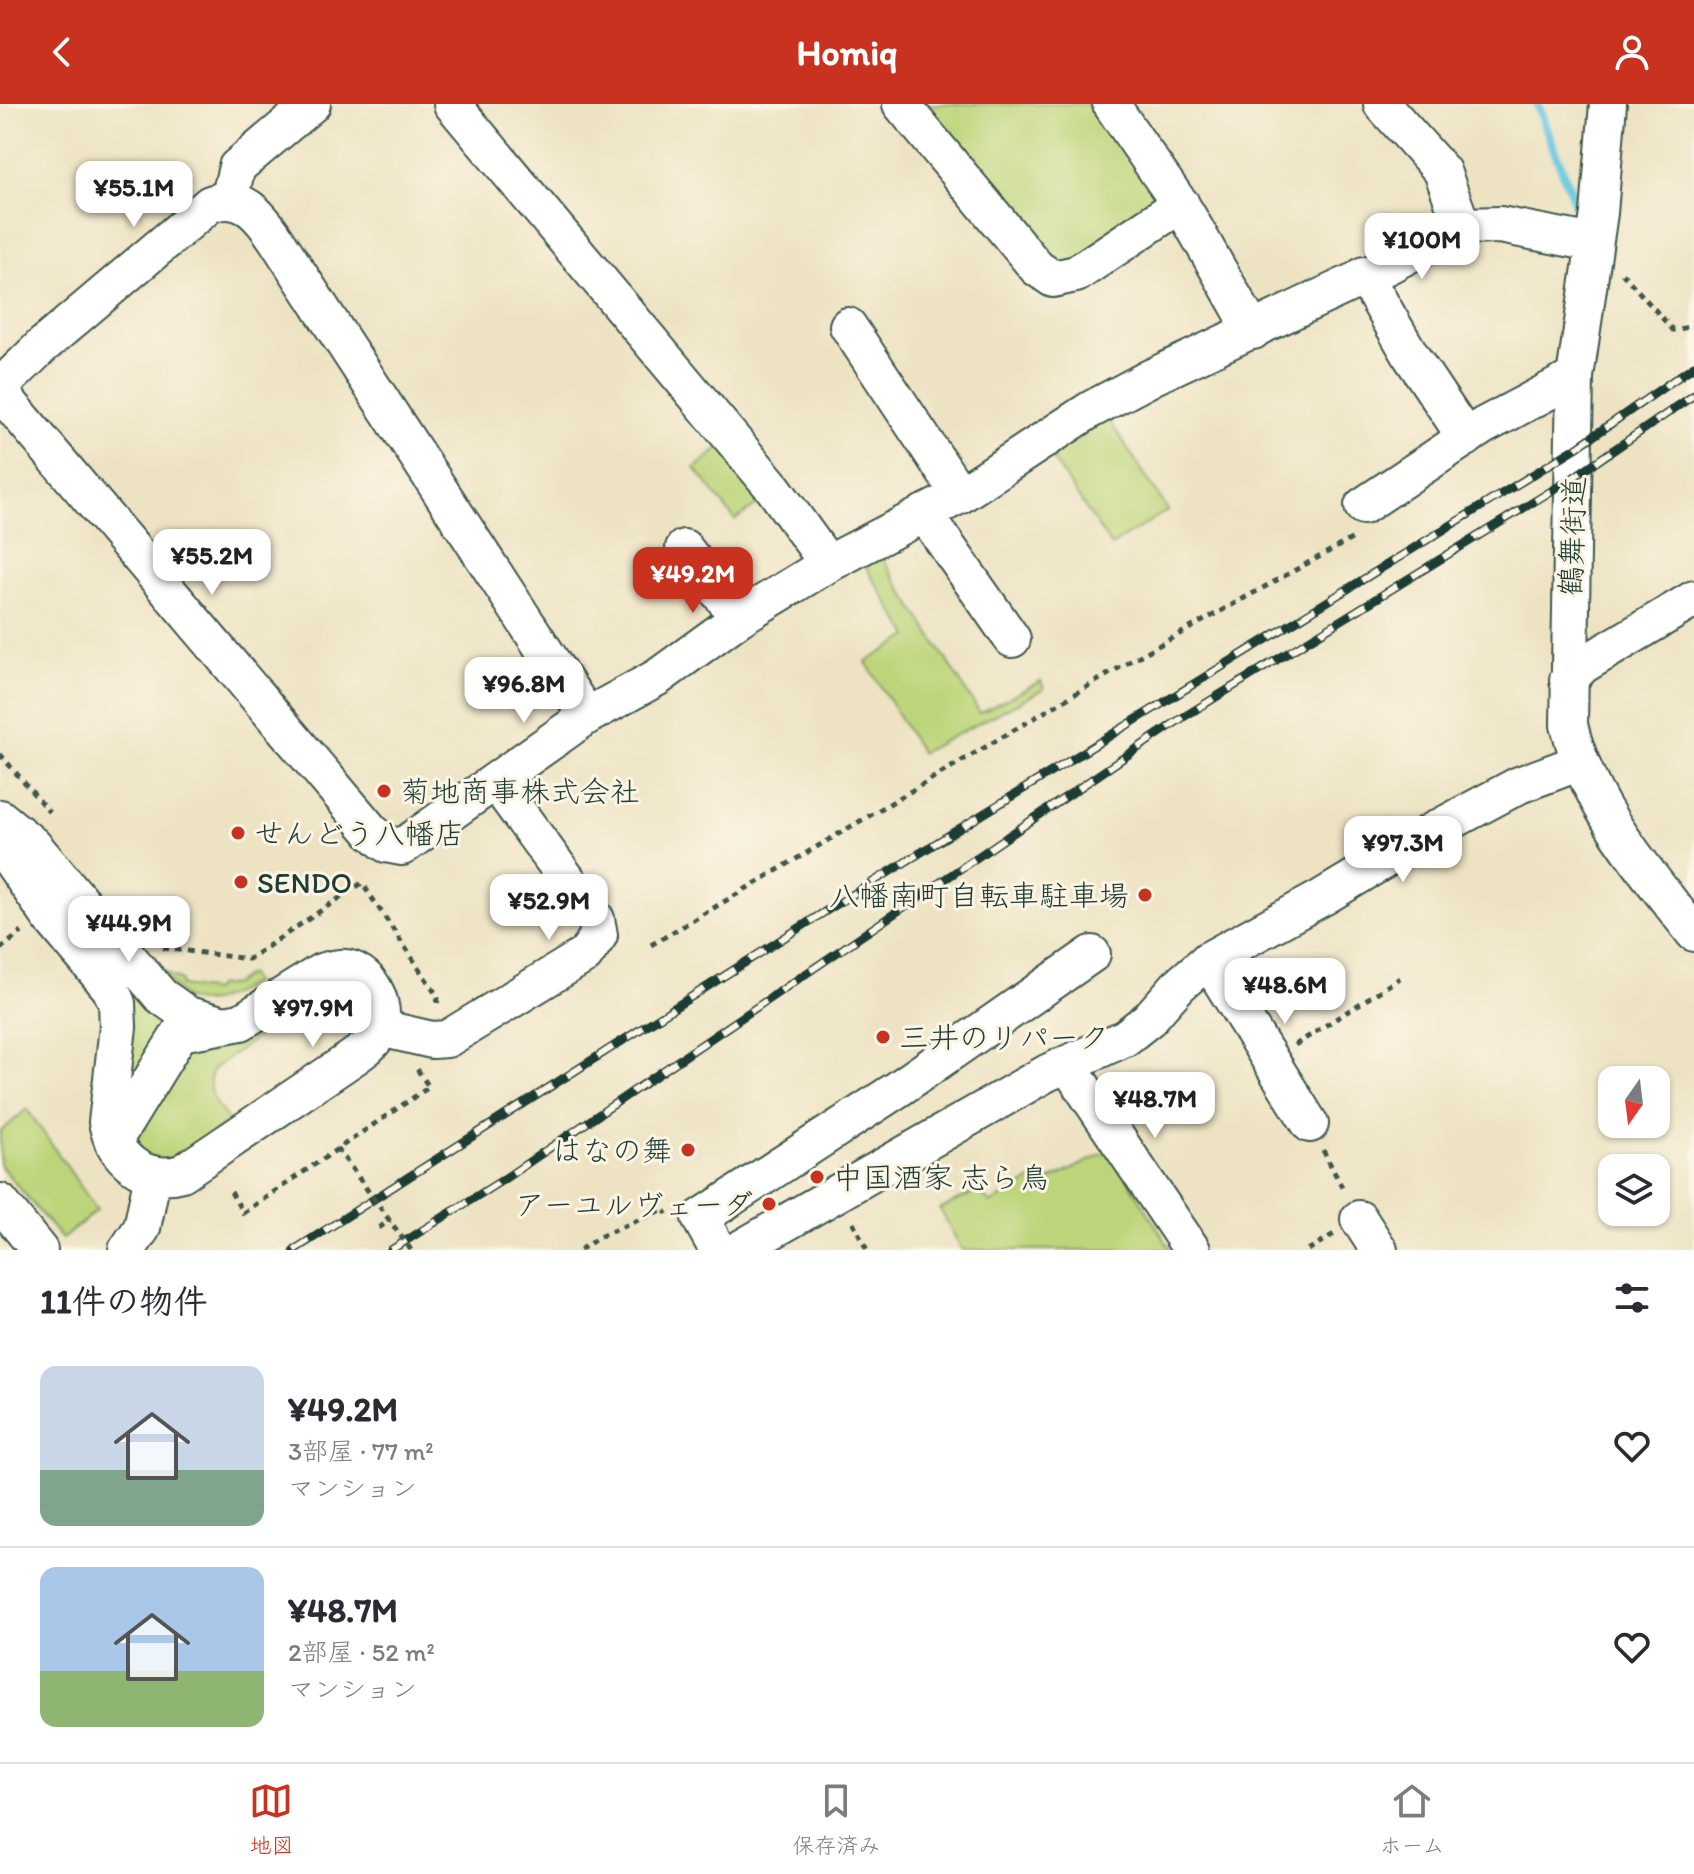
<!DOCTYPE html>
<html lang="ja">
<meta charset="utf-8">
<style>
:root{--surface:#fff;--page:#f7f7f7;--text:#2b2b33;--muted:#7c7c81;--line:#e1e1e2;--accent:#c8321e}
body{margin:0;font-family:Itim,"Klee One",sans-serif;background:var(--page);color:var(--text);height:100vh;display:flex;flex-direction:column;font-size:30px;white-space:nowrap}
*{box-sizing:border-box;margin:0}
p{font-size:26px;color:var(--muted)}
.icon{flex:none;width:44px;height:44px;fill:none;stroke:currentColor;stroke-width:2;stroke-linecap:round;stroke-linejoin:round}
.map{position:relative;height:1146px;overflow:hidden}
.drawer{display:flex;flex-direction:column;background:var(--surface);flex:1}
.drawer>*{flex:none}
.needle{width:52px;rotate:194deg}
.fabs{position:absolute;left:1598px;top:962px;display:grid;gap:16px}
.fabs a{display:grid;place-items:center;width:72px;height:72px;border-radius:16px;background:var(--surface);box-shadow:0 2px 6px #0004;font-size:40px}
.price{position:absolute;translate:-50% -68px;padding:0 18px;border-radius:16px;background:#fff;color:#222;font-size:26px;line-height:52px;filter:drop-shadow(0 2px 4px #0008)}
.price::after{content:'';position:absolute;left:50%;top:48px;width:24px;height:18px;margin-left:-12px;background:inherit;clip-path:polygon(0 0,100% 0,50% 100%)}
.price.current{background:var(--accent);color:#fff}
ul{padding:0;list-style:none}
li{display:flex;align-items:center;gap:24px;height:200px;padding:0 40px}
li+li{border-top:2px solid var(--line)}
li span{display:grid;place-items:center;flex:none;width:224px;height:160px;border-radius:16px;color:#555}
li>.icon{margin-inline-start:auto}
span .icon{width:96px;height:96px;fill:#fffc;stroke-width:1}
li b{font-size:34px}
h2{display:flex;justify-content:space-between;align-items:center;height:96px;padding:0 40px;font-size:34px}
header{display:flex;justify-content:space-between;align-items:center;height:104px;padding:0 40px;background:var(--accent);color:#fff;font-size:36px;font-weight:700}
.menu{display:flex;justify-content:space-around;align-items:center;height:112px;border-top:2px solid var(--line);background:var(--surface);font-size:22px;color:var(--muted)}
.menu a{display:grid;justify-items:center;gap:4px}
.menu .current{color:var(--accent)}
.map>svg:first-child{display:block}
.green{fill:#bdd57a;stroke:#6e8957;stroke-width:2}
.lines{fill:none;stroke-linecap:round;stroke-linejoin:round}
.stream{stroke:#64c7e2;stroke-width:9}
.minor-casing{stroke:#3e5649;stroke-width:40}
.path{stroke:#3e5649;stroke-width:5;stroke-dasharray:6 6;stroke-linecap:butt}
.minor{stroke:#fff;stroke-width:36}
.rail-casing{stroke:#1f3d34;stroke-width:9}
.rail{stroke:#fcf5e5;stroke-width:6;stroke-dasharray:18;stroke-linecap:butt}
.path-bridge{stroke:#3e5649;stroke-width:5;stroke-dasharray:6 6;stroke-linecap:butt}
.poi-dot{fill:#c8321e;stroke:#fcf5e5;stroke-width:3}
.labels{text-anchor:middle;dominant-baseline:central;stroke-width:6;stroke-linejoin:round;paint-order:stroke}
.street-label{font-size:30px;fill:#1f3d34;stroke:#fcf5e5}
.poi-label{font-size:30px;fill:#1f3d34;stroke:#fcf5e5;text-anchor:start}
</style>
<header><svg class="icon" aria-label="back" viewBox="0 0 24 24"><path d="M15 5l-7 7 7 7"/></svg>Homiq<svg class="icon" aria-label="person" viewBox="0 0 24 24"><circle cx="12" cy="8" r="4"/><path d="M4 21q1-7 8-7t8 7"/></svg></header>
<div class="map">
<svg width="1694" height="1146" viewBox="0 0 1694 1146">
<rect width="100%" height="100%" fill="#fcf5e5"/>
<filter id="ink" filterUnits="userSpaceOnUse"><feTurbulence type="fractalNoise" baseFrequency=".0125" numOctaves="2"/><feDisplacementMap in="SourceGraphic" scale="16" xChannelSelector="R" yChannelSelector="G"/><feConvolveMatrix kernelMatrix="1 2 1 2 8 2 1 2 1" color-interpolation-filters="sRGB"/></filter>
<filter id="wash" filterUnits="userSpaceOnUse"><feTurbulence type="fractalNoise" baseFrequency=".006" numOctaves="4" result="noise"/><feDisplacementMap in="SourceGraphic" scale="32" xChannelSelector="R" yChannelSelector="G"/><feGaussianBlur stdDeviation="1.8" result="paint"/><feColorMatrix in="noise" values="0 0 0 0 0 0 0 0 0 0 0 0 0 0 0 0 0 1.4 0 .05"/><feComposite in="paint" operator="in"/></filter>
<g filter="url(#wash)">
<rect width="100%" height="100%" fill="#ede3c3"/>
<g class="green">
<path d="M924,0h175l66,99 -103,70z"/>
<path d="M1105,310l63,96 -57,36 -63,-94z"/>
<path d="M726,339l46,52 -37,25 -40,-52z"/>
<path d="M877,446l103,163 61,-32 3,8 -123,64 -55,-91 43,-26 -45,-72z"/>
<path d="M108,844l63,75 -43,62z"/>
<path d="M162,867l19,10v5l32,5 4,-5 17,-2 15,-10 4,9c-19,10 -48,28 -69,14 -9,-6 -16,-18 -22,-26z"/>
<path d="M340,880l15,5 12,28 -11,19c-13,-20 -22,-45 -49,-35l-94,68c-9,20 3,36 16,52l-48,35 -17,7 -30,-15 -2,-21 51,-81 142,-61z"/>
<path d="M27,1005l70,101 -35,29 -62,-74v-33z"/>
<path d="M1110,1046l61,100h-209l-22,-41 37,-18 14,12 47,-27 5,8z"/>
</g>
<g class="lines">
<path class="stream" d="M1537,0l42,110"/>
</g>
</g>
<g filter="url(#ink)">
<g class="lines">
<g class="minor-casing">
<g id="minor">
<path d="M452,0l322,385 54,75"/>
<path d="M901,0l136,164 16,11 23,-5 105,-70"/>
<path d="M1111,0l75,109 67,118"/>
<path d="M1382,0l60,67 20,55"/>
<path d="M1608,0l-9,109 -24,164 -6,348c20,83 74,142 125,208"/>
<path d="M229,96l8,-33 75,-63"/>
<path d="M1364,171l47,81 55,82"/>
<path d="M848,222l112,169"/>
<path d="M0,283l42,-41 168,-142c32,-12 50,11 66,35l311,477"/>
<path d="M0,288l371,439 15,13 16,3 185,-131 71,-39 81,-59 89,-54 132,-69 130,-85 62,-33 235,-111 75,-40 38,-1 94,18"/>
<path d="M1363,402l120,-80 92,-49"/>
<path d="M924,409l88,126"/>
<path d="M684,444l55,70"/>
<path d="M1568,576l15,-15 111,-66"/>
<path d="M0,714l33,27 128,151 27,19 33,9"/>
<path d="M0,741l50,72 60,71 7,15 1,24 -11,95c7,36 37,62 75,51l172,-116c8,-6 18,-12 23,-22 12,-24 -3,-62 -31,-67 -8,-1 -17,2 -25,4l-80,50 -61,11 -67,109"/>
<path d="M1208,856l102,164"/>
<path d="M380,924l52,12 15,-1 138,-84 14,-20 -3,-16 -100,-137"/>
<path d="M1067,960l125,186"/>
<path d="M0,1098l39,48"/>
<path d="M1359,1115l20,31"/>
<path d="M127,1146l15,-22 11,-54"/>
<path d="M718,1146l-18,-32 198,-129 194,-135"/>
<path d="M738,1146l309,-177 78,-35 24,-19 29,-33 30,-26 115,-63 108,-65 88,-47 59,-22"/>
</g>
</g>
<g class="path">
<path d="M1622,169l51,57 21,-4"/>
<path d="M0,650l49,58"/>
<path d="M651,841l483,-286 221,-122"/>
<path d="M163,844l86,11 113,-76 76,114 -1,10"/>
<path d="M0,845l22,-17"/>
<path d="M1295,941l105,-67"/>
<path d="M1323,1046l21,41"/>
<path d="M231,1088l12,21 186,-126 -12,-18"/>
<path d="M853,1118l14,28"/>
<path d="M379,1124l11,-8"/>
<path d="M580,1146l19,-13 65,-28 3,5"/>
<path d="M1308,1146l26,-16"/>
</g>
<use href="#minor" class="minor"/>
<g class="rail-casing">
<g id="rail">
<path d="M294,1146l532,-339 750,-463 118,-82"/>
<path d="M391,1146l110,-69 681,-463 392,-241 120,-82"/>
</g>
</g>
<use href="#rail" class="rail"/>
<path class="path-bridge" d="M337,1044l74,102"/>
</g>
</g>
<g class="poi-dot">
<circle cx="384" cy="687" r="8"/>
<circle cx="238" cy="729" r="8"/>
<circle cx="241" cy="778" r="8"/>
<circle cx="1145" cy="791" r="8"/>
<circle cx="883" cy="933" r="8"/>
<circle cx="688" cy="1046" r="8"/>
<circle cx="817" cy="1073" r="8"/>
<circle cx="769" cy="1100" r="8"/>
</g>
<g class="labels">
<g class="street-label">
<text transform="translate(1572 432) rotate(-88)">鶴舞街道</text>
</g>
<g class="poi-label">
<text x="400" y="687">菊地商事株式会社</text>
<text x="254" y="729">せんどう八幡店</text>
<text x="257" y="778">SENDO</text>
<text x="1129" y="791" text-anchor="end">八幡南町自転車駐車場</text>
<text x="899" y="933">三井のリパーク</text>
<text x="672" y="1046" text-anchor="end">はなの舞</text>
<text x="833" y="1073">中国酒家 志ら鳥</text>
<text x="753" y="1100" text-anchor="end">アーユルヴェーダ</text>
</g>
</g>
</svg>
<div class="fabs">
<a><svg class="needle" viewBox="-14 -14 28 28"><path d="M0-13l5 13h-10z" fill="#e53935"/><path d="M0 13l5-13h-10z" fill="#7c7c81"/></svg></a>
<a><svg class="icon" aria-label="layers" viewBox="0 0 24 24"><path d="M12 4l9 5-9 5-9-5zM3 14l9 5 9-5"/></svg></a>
</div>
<b class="price" style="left:134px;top:125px">¥55.1M</b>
<b class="price" style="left:1422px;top:177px">¥100M</b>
<b class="price" style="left:212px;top:493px">¥55.2M</b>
<b class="price current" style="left:693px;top:511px">¥49.2M</b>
<b class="price" style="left:524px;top:621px">¥96.8M</b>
<b class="price" style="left:1403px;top:780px">¥97.3M</b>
<b class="price" style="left:549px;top:838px">¥52.9M</b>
<b class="price" style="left:129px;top:860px">¥44.9M</b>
<b class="price" style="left:1285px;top:922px">¥48.6M</b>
<b class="price" style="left:313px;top:945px">¥97.9M</b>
<b class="price" style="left:1155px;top:1036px">¥48.7M</b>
</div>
<section class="drawer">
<h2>11件の物件<svg class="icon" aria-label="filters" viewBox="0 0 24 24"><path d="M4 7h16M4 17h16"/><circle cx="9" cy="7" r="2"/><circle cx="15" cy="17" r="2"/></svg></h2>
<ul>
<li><span style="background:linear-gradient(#c9d6e8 65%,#7fa58c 0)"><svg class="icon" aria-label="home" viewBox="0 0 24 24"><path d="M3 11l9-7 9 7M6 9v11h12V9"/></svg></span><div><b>¥49.2M</b><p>3部屋 · 77 m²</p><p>マンション</p></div><svg class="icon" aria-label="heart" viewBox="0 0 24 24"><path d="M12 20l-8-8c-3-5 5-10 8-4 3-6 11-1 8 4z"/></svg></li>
<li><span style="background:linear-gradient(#a9c7e8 65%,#8fb573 0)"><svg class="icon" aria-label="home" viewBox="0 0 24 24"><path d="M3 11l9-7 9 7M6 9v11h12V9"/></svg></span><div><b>¥48.7M</b><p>2部屋 · 52 m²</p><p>マンション</p></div><svg class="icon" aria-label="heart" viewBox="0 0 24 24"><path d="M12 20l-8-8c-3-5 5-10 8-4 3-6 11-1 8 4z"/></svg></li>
</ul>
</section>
<nav class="menu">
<a class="current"><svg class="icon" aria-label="map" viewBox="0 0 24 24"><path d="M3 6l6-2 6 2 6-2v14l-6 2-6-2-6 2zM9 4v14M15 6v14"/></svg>地図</a>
<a><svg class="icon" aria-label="saved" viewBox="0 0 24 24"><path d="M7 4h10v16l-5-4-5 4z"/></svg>保存済み</a>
<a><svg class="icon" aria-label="home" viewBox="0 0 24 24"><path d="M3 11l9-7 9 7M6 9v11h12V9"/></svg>ホーム</a>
</nav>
